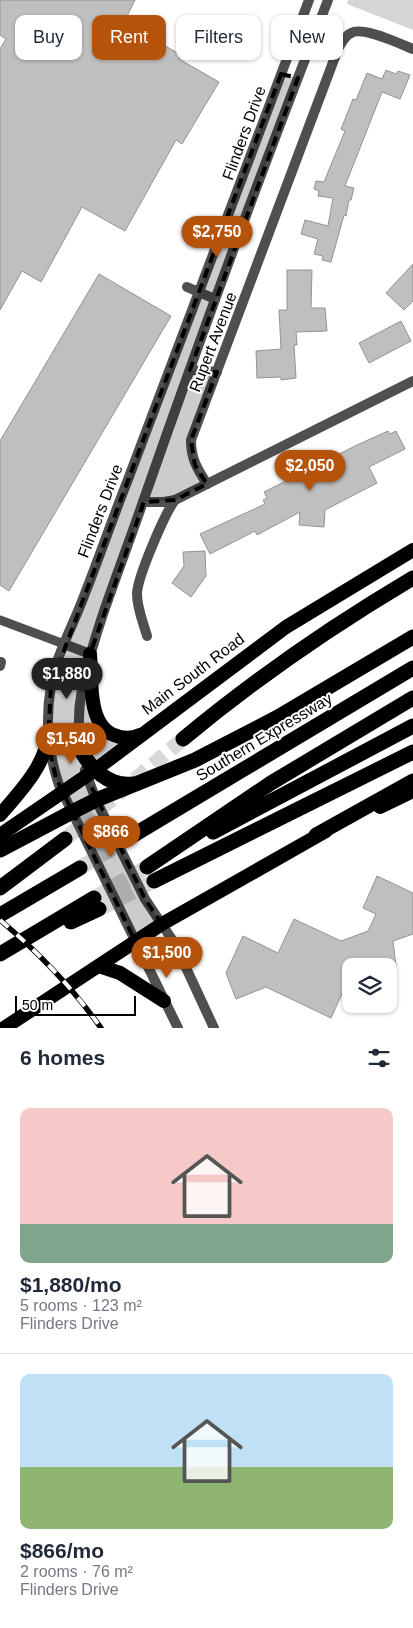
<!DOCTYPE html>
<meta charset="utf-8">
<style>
:root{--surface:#fff;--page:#f2f2f3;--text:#1f2937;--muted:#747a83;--line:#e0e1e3;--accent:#b45309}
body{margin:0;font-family:Arial,sans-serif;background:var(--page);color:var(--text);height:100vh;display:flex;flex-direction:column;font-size:19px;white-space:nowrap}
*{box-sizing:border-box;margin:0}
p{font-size:16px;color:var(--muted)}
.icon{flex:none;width:28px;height:28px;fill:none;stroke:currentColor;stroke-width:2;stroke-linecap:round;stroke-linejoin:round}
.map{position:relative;height:1028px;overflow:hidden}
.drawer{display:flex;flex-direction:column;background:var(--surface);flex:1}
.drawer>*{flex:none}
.guide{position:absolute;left:15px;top:15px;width:384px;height:45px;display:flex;gap:10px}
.buttons{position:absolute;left:342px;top:958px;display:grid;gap:10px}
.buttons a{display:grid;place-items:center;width:55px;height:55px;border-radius:10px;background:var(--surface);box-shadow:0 1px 4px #0004;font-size:25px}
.scale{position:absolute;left:15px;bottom:12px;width:121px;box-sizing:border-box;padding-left:5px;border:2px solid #000;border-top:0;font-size:14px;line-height:18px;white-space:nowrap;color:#000;-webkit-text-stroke:4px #fff;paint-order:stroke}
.price{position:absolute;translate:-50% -42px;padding:0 11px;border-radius:18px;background:var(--accent);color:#fff;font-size:16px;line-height:32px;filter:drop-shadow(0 1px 2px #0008)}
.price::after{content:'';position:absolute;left:50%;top:30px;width:15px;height:11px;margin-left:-8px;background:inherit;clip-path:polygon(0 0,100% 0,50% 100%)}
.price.current{background:#222;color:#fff}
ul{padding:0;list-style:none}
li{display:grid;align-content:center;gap:10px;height:265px;padding:0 20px}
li+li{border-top:1px solid var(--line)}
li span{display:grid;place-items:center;height:155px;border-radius:10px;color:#555}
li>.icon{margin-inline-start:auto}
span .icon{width:90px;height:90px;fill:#fffc;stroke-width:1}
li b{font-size:21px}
h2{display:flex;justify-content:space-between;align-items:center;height:60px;padding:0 20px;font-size:21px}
.pill{padding:0 18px;border-radius:10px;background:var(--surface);box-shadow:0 1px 4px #0004;font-size:18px;line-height:45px}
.pill.current{background:var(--accent);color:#fff}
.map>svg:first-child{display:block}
.green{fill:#d6d6d6}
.building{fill:#bfbfbf;stroke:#939393}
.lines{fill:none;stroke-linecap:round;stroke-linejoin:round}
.motorway-tunnel{stroke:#d9d9d9;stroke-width:15;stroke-dasharray:15 8;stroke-linecap:butt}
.service{stroke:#4f4f4f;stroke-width:9}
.minor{stroke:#4f4f4f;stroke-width:10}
.tertiary{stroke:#4f4f4f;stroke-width:10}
.trunk{stroke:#000;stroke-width:14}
.motorway{stroke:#000;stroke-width:15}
.rail-casing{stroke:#000;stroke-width:5.5}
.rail{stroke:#fff;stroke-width:4;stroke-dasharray:11;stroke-linecap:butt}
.marked{fill:#000;fill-opacity:0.2;stroke:#000;stroke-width:4;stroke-dasharray:10 6;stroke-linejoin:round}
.labels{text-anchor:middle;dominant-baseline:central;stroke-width:4;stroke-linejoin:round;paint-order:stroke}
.street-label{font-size:16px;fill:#000;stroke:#fff}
</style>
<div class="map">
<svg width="413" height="1028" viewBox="0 0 413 1028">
<rect width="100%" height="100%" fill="#fff"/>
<path class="green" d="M348,0h65v30l-66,-26z"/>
<g class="building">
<path d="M0,0h135l-11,22 57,33 -2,4 40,23 -37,62 -6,-4 -51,91 -43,-24 -41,75 -19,-11 -22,39v-261l6,-10 -6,-4z"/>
<path d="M386,70l10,4 2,-3 12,4 -10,24 -18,-7 -37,94 9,2 -3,12h-2l-3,16 -2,-1 -13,47 -9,-2 1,-4 -9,-2 4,-15 -17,-5 4,-14 23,6 5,-28 -15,-2 1,-5 -5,-2 2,-8 8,1 21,-51 -4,-2 12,-30 3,1 11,-27 15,6z"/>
<path d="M413,264v37l-9,9 -18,-17z"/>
<path d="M287,270h25l-1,38h14l2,23 -31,1 1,13h-3l2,33 -15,2v-3l-24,1 -1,-27 25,-2 -2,-39h8z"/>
<path d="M99,274l72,42 -162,275 -9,-6v-144z"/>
<path d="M401,321l10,20 -42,22 -10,-20z"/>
<path d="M388,431l2,3 6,-3 9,18 -36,18 8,16 -52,27 -1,17 -25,-2 1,-13 -43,23 -2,-4 -45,23 -10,-20 65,-30 -2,-4 4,-2 -3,-6 93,-47z"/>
<path d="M205,551l1,25 -15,21 -19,-14 12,-17 -1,-14z"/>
<path d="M377,876l36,17v41l-20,7 3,25h-45v21l-5,-2 -15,33 -65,-31 -30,12 -10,-26 17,-37 35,17 16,-34 47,22 27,-10 8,-17 -13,-6z"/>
</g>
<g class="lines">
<g class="motorway-tunnel">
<path d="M65,839l118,-100"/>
<path d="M80,868l52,-32"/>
<path d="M94,898l53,-31"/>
<path d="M99,909l55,-28"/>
</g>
<path class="service" d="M0,620l64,24"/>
<g class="minor">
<path d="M187,287l28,12"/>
<path d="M190,370l27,2"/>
<path d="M207,484c-10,-16 -16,-25 -16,-44l147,-391c3,-6 7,-13 13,-16 12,-7 49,11 62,16"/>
<path d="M143,502h21l11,-2"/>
<path d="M147,636c-4,-14 -10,-28 -10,-42 0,-16 28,-81 38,-94l238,-119"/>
<path d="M0,662h1l-1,4"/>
</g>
<g class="tertiary">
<path d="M64,644l26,10"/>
<path d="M81,754c-8,-51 6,-89 21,-137 14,-41 29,-80 43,-121 58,-166 119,-332 183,-496"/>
<path d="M85,770l11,30 49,99 30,45 39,84"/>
<path d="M178,1028l-119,-243c-11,-32 -14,-65 -8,-99 5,-31 22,-60 33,-90 15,-38 28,-76 43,-114 60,-160 122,-321 182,-482"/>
</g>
<g class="trunk">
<path d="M90,654c2,24 -3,71 24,81 9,4 17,4 26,0"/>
<path d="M380,807l33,-16"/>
<path d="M0,815c19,-22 46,-50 48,-80"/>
<path d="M0,835l95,-65 191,-143 127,-77"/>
<path d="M99,966l21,7 44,28"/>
<path d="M4,1028l158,-104 164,-93"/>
</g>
<g class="motorway">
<path d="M183,739c72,-60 149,-113 230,-161"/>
<path d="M80,749c11,20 29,38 53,35"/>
<path d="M213,832l200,-106"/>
<path d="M316,835l97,-54"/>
<path d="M132,836l281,-168"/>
<path d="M0,850l72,-38 24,-12 99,-40 83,-43 135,-80"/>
<path d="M147,867l124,-84 142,-85"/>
<path d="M154,881l259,-129"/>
<path d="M0,888l65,-49"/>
<path d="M0,915l80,-47"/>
<path d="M71,922l28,-13"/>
<path d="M0,954l94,-56"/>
</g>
<g class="rail-casing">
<path id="rail" d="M0,920c38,32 72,67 101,108"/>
</g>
<use href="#rail" class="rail"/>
</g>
<path class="marked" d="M281,74l17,4 -108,292 27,2 -26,68 4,25 12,19 -32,16 -31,2 -54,152 9,70 12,11 13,4 21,-7 -58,45 58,122 17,25 -27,17 -79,-163 -8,-35 3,-58z"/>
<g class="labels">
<g class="street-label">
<text transform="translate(244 133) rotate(-70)">Flinders Drive</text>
<text transform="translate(213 342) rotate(-69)">Rupert Avenue</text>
<text transform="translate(100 511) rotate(-69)">Flinders Drive</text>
<text transform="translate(193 674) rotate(-37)">Main South Road</text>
<text transform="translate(264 737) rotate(-31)">Southern Expressway</text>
</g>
</g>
</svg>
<div class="buttons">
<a><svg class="icon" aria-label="layers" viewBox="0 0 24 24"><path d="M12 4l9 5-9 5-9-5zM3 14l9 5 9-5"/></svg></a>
</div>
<div class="scale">50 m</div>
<b class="price" style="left:217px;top:258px">$2,750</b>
<b class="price" style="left:310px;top:492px">$2,050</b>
<b class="price current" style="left:67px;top:700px">$1,880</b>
<b class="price" style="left:71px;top:765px">$1,540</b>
<b class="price" style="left:111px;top:858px">$866</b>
<b class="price" style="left:167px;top:979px">$1,500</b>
<div class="guide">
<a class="pill">Buy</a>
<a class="pill current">Rent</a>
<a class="pill">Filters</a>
<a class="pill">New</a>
</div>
</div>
<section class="drawer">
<h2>6 homes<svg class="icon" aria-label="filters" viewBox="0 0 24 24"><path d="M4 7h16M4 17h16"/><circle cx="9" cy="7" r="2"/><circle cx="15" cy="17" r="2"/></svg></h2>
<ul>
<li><span style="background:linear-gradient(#f6c9c9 75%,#7fa58c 0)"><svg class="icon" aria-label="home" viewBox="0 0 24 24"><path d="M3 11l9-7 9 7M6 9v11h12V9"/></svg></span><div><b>$1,880/mo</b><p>5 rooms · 123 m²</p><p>Flinders Drive</p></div></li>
<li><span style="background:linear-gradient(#bfe0f5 60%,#8fb573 0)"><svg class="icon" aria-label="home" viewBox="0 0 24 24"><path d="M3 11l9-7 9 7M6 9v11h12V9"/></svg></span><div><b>$866/mo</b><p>2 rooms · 76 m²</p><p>Flinders Drive</p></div></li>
</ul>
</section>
